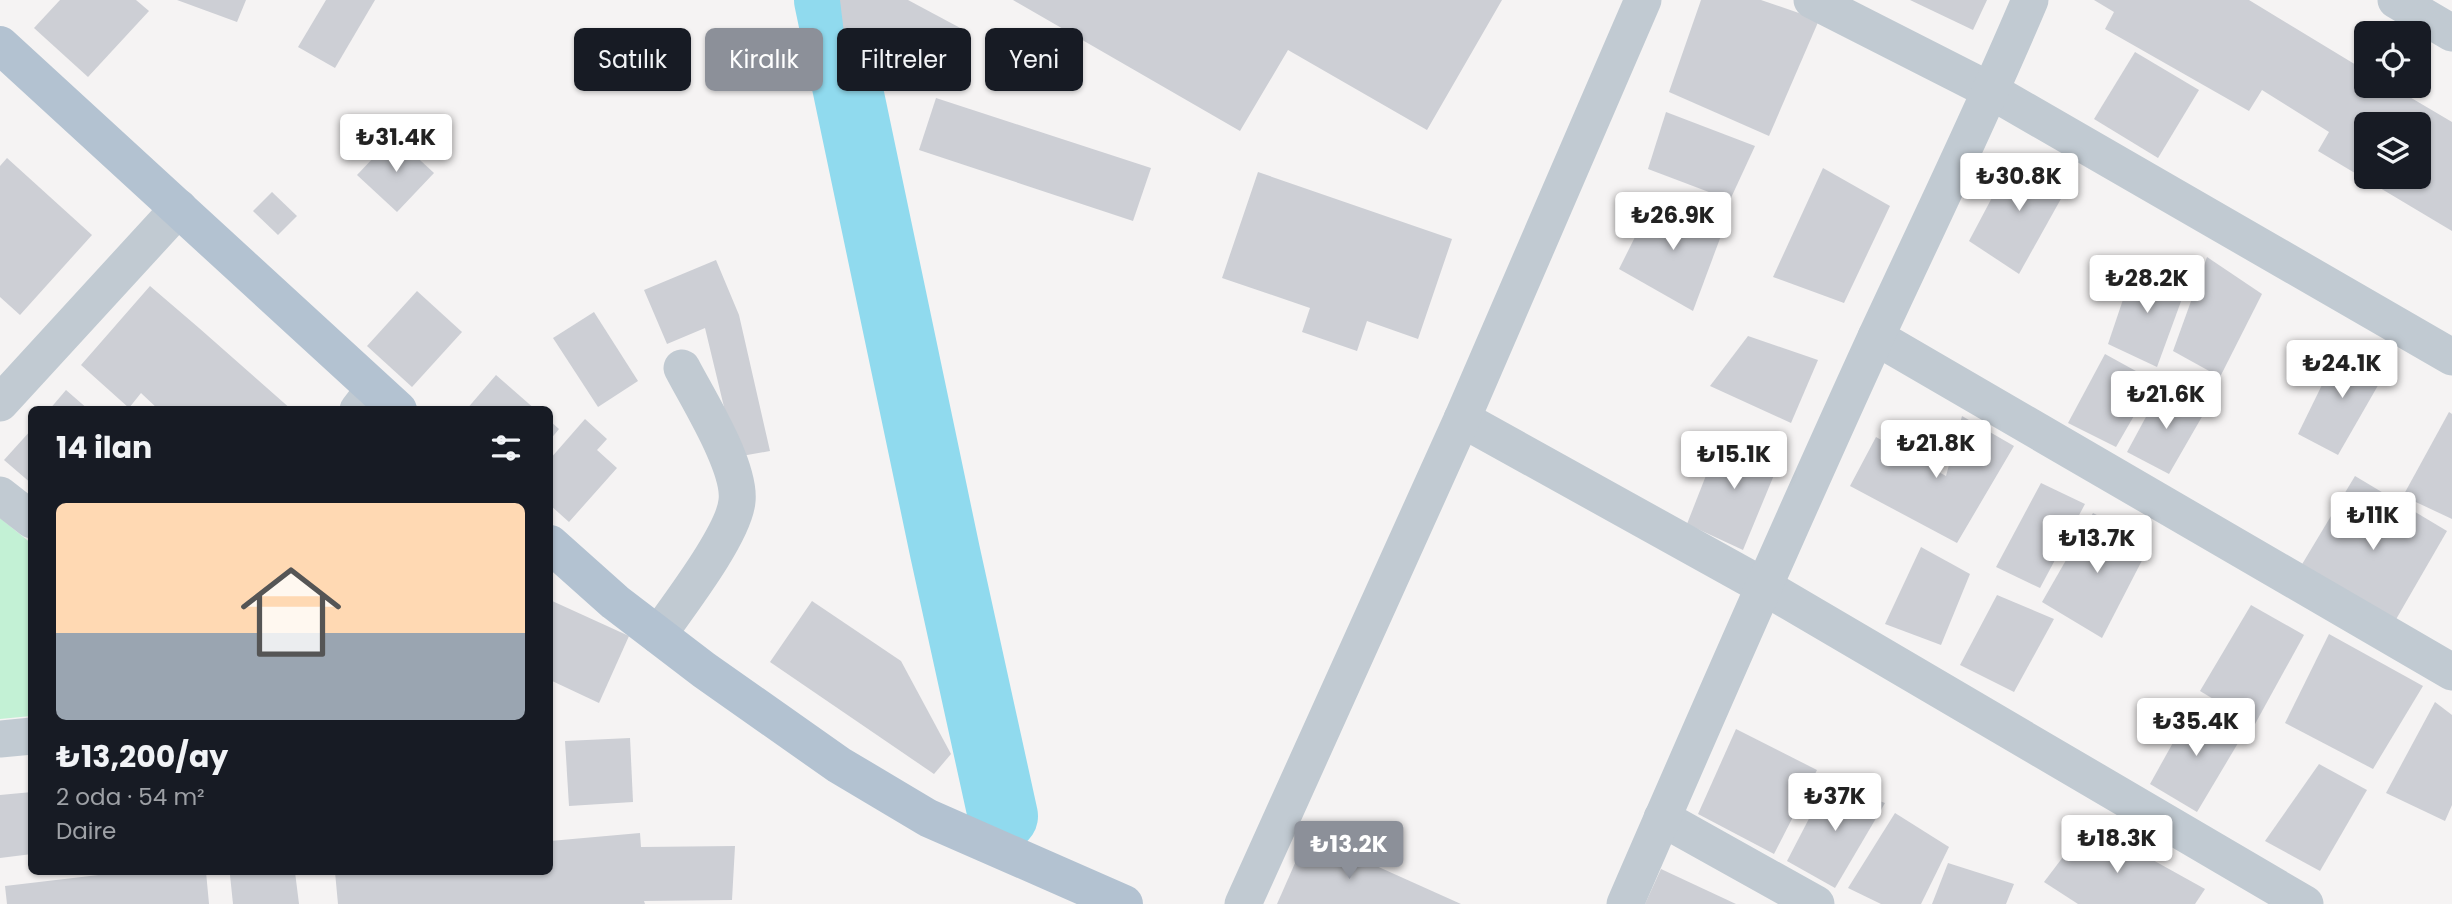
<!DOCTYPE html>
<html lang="tr">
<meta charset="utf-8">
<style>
:root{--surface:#171b24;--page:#242831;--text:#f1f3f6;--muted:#9ea1a6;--accent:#8c9099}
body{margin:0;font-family:Poppins,sans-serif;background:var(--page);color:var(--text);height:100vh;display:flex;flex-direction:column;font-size:26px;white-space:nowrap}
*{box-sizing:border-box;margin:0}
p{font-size:23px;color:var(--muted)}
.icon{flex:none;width:38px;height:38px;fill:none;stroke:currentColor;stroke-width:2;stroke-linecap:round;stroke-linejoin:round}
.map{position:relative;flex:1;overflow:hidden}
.details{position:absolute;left:28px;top:406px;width:525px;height:469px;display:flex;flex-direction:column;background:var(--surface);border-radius:10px;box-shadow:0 2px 5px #0004}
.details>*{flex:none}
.guide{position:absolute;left:574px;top:28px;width:665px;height:63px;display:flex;gap:14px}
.fabs{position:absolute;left:2354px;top:21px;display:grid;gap:14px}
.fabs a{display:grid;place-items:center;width:77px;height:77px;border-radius:10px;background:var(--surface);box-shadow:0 2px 5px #0004;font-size:35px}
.price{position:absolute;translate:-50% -60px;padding:0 16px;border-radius:7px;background:#fff;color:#222;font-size:23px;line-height:46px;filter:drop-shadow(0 2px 4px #0008)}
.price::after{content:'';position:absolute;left:50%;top:42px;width:21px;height:16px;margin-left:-10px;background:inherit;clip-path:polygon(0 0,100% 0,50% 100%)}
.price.selected{background:var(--accent);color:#fff}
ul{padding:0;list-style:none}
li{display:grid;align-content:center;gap:14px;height:371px;padding:0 28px}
li span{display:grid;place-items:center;height:217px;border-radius:10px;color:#555}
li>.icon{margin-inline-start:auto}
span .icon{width:126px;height:126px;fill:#fffc;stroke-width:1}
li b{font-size:30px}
h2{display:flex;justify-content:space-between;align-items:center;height:84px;padding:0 28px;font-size:30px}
.tag{padding:0 24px;border-radius:10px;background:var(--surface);box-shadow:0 2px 5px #0004;font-size:24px;line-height:63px}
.tag.selected{background:var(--accent);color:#fff}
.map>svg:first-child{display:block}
.green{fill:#c3f1d5}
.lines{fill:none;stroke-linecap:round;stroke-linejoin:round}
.river{stroke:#90daee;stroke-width:70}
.building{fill:#cdcfd5;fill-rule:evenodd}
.minor{stroke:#c1cad2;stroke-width:37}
.major{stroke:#b3c2d1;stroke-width:38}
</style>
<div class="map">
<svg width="2452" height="904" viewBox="0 0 2452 904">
<rect width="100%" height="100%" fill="#f5f3f3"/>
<path class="green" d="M0,518l32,26 -1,172 -31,3z"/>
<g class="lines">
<path class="river" d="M829,0l116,552 58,264"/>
</g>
<g class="building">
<path d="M60,0h76l13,11 -61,66 -54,-49z"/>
<path d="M177,0h69l-9,22z"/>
<path d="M326,0h49l-40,68 -37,-21z"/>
<path d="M840,0h68l56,30 -34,49 -86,-46z"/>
<path d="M1013,0h489l-75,130 -139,-80 -48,81z"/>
<path d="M1701,0h60l58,20 -50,116 -100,-44z"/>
<path d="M1910,0h77l-14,30z"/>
<path d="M2094,0h155l117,71v15h25l61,36v109l-134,-80 11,-19 -67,-42 -13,21 -144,-82 9,-17zM2366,124h52v53h-52z"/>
<path d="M2135,52l64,38 -41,68 -64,-39z"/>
<path d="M936,98l215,70 -18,53 -214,-71z"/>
<path d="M1666,112l89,34 -25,54 -82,-31z"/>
<path d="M394,136l40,37 -37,39 -40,-37z"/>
<path d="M7,158l85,77 -72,80 -20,-18v-131z"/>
<path d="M2013,158l59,21 -53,95 -50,-33z"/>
<path d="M1823,168l67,38 -46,97 -71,-26z"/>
<path d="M1258,172l194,67 -34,100 -51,-18 -10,30 -55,-19 8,-24 -88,-30z"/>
<path d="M272,192l25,24 -19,19 -25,-24z"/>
<path d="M1654,199l71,26 -32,86 -74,-42z"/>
<path d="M2207,257l55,37 -42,83 -47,-26z"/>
<path d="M716,260l23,55 31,136 -34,6 -31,-129 -38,16 -23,-54z"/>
<path d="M2135,264l52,21 -30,82 -49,-23z"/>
<path d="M150,286l49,42 93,82h-133l-18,-17 -12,15 -48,-43z"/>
<path d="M417,291l45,41 -50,55 -45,-41z"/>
<path d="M594,312l44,69 -40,26 -45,-69z"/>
<path d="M1748,336l70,24 -27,63 -81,-37z"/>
<path d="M2340,348l48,20 -50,87 -40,-21z"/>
<path d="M2105,354l49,27 -38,66 -48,-24z"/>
<path d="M496,375l40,35h-70z"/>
<path d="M2161,389l46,19 -38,66 -42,-22z"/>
<path d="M66,390l23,20h-40z"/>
<path d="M2449,412l3,2v105l-49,-23z"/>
<path d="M1962,416l52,30 -57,97 -107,-57 26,-49 70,39z"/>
<path d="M585,419l22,20 -10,11 20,18 -48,54 -19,-17v-46z"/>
<path d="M550,421l9,8 -9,11z"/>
<path d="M32,429v55l-28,-24z"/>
<path d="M1723,432l58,26 -38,92 -56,-26z"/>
<path d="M2355,476l92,55 -56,97 -93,-57z"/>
<path d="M2041,483l44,21 -45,84 -44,-21z"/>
<path d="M2093,513l58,30 -49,95 -60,-36z"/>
<path d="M1921,547l49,27 -29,71 -56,-21z"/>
<path d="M1997,595l57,24 -40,73 -54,-27z"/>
<path d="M550,600l79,36 -30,67 -49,-23z"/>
<path d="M812,601l89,60 50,93 -17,20 -164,-112z"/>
<path d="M2251,605l53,30 -49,89 -55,-33z"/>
<path d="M2329,634l94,52 -50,83 -88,-46z"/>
<path d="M2435,702l17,13v90l-7,16 -59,-28z"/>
<path d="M2194,705l50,28 -47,79 -47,-28z"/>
<path d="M1736,729l81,41 -43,84 -76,-40z"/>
<path d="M630,738l3,64 -64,4 -4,-65z"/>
<path d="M2319,764l48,26 -47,81 -55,-30z"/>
<path d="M1828,782l57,21 -50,85 -48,-27z"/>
<path d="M32,792v62l-32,4v-63z"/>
<path d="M1895,813l54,34 -28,57h-40l-33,-16z"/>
<path d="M2088,824l117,65 -10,15h-117l-34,-22z"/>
<path d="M640,833l1,14 94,-1 -3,54 -88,1 1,3h-307l-3,-32h215v-31z"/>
<path d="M1307,836l56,24 98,44h-184z"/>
<path d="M1948,863l66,21 -8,20h-74z"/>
<path d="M1661,869l75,35h-91z"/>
<path d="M124,872h82l3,32h-202l-2,-18z"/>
<path d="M268,872h27l4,32h-66l-3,-29z"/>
</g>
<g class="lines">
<g class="minor">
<path d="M1812,0l179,91 461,266"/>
<path d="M2396,0l56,33"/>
<path d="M1876,337l576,335"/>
<path d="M0,403l179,-195"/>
<path d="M358,410l16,-21"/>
<path d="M1462,419l301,167 542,318"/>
<path d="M0,495l32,25"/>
<path d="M658,635c21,-30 76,-101 79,-134 4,-34 -39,-102 -55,-133"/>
<path d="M0,739l32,-3"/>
<path d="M1662,818l154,86"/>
<path d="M1243,904l219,-485 181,-419"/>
<path d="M1625,904c82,-189 165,-379 251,-567 52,-112 106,-223 154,-337"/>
</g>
<g class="major">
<path d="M0,45l398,365"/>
<path d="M550,544l65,58 89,68 135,95 89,53 196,86"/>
</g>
</g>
</svg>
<div class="fabs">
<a><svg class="icon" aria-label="locate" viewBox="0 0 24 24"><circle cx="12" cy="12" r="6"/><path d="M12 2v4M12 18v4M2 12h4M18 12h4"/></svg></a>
<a><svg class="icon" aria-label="layers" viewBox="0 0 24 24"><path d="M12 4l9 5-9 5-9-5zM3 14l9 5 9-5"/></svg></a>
</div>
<b class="price" style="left:396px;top:174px">₺31.4K</b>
<b class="price" style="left:2019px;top:213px">₺30.8K</b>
<b class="price" style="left:1673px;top:252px">₺26.9K</b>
<b class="price" style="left:2147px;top:315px">₺28.2K</b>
<b class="price" style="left:2342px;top:400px">₺24.1K</b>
<b class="price" style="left:2166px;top:431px">₺21.6K</b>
<b class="price" style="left:1936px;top:480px">₺21.8K</b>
<b class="price" style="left:1734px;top:491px">₺15.1K</b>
<b class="price" style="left:2373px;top:552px">₺11K</b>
<b class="price" style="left:2097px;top:575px">₺13.7K</b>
<b class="price" style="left:2196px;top:758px">₺35.4K</b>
<b class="price" style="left:1835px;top:833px">₺37K</b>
<b class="price" style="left:2117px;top:875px">₺18.3K</b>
<b class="price selected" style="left:1349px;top:881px">₺13.2K</b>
<div class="guide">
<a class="tag">Satılık</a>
<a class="tag selected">Kiralık</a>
<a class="tag">Filtreler</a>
<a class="tag">Yeni</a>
</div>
<section class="details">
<h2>14 ilan<svg class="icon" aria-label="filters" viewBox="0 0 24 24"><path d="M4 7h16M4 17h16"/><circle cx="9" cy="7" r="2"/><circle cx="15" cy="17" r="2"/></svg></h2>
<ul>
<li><span style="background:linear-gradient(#ffd9b3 60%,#9aa5b1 0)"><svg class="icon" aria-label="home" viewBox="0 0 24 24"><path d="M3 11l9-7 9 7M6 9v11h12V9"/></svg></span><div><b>₺13,200/ay</b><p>2 oda · 54 m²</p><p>Daire</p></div></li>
</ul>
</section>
</div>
